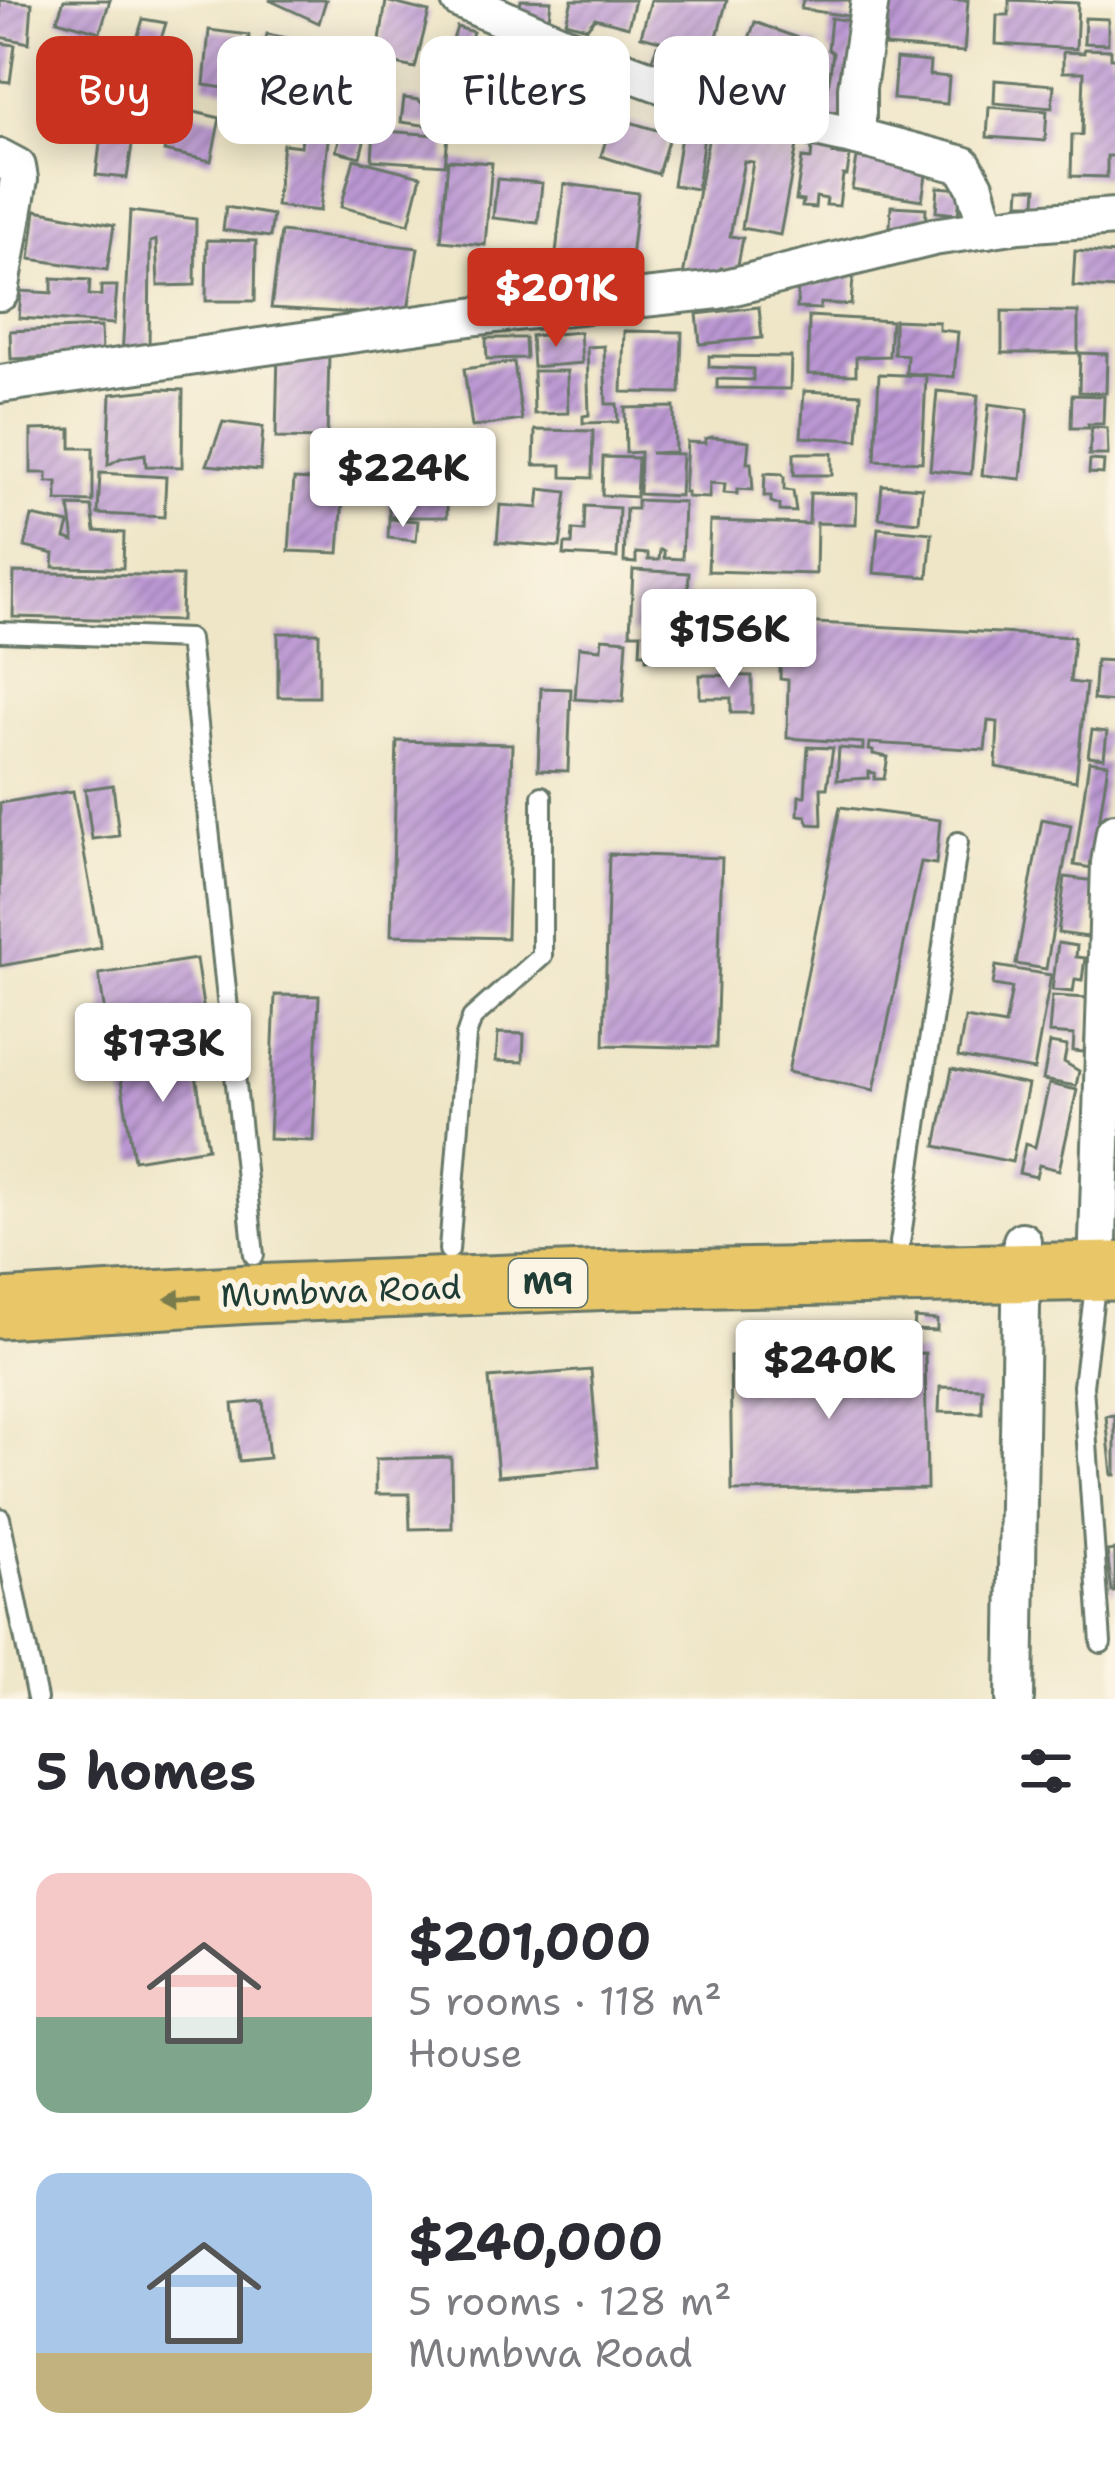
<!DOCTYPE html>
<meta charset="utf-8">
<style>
:root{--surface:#fff;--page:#f2f2f3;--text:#2b2b33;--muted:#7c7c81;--accent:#c8321e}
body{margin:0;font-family:"Shantell Sans",sans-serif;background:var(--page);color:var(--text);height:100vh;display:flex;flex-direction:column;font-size:45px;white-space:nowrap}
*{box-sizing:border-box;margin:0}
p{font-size:39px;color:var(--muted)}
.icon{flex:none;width:66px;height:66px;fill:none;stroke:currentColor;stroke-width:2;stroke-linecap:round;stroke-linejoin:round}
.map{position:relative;height:1699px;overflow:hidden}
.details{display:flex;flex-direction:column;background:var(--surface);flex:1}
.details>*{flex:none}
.guide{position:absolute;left:36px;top:36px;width:1044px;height:108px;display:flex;gap:24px}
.price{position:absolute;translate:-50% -102px;padding:0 27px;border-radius:12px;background:#fff;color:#222;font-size:39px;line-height:78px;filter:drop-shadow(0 3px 6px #0008)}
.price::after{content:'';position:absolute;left:50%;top:72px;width:36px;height:27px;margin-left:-18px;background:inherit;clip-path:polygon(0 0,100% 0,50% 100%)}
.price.on{background:var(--accent);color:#fff}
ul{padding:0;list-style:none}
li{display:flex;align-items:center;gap:36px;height:300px;padding:0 36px}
li span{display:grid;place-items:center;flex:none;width:336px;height:240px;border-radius:24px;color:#555}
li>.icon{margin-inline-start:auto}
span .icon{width:144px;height:144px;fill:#fffc;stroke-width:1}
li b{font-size:51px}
h2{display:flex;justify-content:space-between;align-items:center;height:144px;padding:0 36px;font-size:51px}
.pill{padding:0 42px;border-radius:24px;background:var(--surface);box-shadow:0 6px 30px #0003;font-size:42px;line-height:108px}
.pill.on{background:var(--accent);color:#fff}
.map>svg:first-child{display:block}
.building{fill:url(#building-hatch)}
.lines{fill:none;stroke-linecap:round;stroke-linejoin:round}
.lane-casing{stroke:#687868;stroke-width:24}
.street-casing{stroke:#687868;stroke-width:42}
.primary-casing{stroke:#687868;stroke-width:63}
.lane{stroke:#fff;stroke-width:18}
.street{stroke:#fff;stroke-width:36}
.primary{stroke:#e9c769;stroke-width:57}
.oneway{fill:#7a7b4c}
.labels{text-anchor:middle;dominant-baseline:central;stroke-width:10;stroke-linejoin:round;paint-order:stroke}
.shield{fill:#fcf5e5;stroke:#617469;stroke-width:3}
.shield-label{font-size:30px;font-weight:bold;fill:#1f3d34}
.street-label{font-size:33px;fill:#1f3d34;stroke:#fcf5e5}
</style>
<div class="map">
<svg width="1115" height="1699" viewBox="0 0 1115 1699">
<defs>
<pattern id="building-hatch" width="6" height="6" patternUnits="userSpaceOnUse" patternTransform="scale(3)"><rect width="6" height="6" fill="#bb97d3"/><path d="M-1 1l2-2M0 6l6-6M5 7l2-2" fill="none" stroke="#977cac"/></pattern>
</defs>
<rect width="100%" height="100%" fill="#fcf5e5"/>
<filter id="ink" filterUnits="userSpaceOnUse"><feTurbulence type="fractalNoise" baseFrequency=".00833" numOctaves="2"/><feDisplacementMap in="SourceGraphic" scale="24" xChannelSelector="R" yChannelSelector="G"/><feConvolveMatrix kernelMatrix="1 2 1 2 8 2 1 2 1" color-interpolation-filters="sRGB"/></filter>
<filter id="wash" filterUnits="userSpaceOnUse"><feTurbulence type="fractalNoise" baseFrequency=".004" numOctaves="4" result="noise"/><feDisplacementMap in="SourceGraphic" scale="48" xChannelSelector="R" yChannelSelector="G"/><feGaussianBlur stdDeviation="2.7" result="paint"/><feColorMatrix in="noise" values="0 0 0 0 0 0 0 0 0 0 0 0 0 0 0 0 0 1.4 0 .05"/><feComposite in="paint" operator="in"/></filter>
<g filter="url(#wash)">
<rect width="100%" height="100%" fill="#efe6c8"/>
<g id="blocks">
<g class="building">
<path d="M0,0l32,3 -3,40 -29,-6z"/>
<path d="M64,0h46l-10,32 -43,-12z"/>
<path d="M269,0h57l-7,23z"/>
<path d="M521,0l30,1 -3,26 -30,-4z"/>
<path d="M572,0h63l-7,27 -33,-9 -8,10 -21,-6z"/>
<path d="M651,0h76l-15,55 -71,-19z"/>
<path d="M803,0h48l-3,16 -47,-7z"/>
<path d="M888,0h80l-4,52 -79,-6z"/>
<path d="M1009,0l69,3 -2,46 -80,-5 1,-29h12z"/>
<path d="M386,1l43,11 -14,56 -38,-8z"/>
<path d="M831,18l26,4 -14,101 -20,-2 10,-68 -5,-4z"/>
<path d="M1085,18l23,1v25l-24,-1z"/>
<path d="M143,19l23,4 -14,45 -22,-6z"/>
<path d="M755,22l64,24 -17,44 -63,-24z"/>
<path d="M457,27l16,5 -16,53 -17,-5z"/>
<path d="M209,30l40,5 -6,56 -39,-6z"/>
<path d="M267,34l45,9 -16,72 -45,-9z"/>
<path d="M0,43l15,2 -5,37 -10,-1z"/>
<path d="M657,46l56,21 5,-13 16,6 -13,34 -72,-27z"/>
<path d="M1084,49l27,1v8h4v98h-8v21l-36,-1 1,-41h10l2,-63h-21v-20l21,1z"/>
<path d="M896,59l34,3 -1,13 20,2 -2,27 -54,-5z"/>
<path d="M487,73l18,1 -2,44 -19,-1z"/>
<path d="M109,74l33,4 -15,100 -31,-3z"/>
<path d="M52,77l42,7 -6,43 -44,-1z"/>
<path d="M332,78l14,1 -4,43 -38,-4 2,-20 24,2z"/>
<path d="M995,80l59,5 -2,23 -58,-5z"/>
<path d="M438,92l26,4 -5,34 -58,-8 3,-24 15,2 6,7 11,-1z"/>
<path d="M663,103l42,25 -8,61 -24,-4 8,-49 -19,-16z"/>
<path d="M173,107l47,11 -9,43 -47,-10z"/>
<path d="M989,107l58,4 -2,30 -58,-4z"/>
<path d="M613,117l57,17 -12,40 -57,-18z"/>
<path d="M344,120l24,6 -8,31 -24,-6z"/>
<path d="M711,125l87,15 -18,95 -38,-7 11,-66 -9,-1 -14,75 13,2 -6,32 -16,-2 -2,15 -36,-7z"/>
<path d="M303,128l26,3 -9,80 -44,-5 7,-62 18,2z"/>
<path d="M374,130l74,6 -3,29 -73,-5z"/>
<path d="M812,147l22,3 -1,4 17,2 -3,19h-4l-4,31 -13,-1 1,-6 -11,-2 -1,11 -13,-1 1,-6 -7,-1 6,-42 9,1z"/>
<path d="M857,158l70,11 -5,31 -70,-11z"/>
<path d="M354,159l67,17 -12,48 -68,-17z"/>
<path d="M448,160l44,3 -7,82 -44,-4z"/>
<path d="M497,179l45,4 -4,40 -45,-5z"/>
<path d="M564,184l74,9 -10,94 -75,-8z"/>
<path d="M938,187l23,2 -3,25 -22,-2z"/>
<path d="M1020,188h17l-1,15h-17z"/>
<path d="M891,206l35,2 -1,21 -35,-2z"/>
<path d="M226,207l47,8 -3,22 -47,-7z"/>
<path d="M36,210l78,15 -7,45 -77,-11z"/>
<path d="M130,211l66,8 -1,66 -37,1 -2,-46 -6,2 -1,112 -27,4z"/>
<path d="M281,232l137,16 -11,68 -136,-8z"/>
<path d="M207,240l49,1 -1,60h-49z"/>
<path d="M1075,251l40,3v35l-42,-3z"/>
<path d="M823,274l30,3 -2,28 -30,-2 -1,6 -23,-1 1,-25 24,2z"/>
<path d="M52,278l38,2 -1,15 12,1v-10h16l-3,38 -95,-6 2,-27 31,2z"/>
<path d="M759,307l3,31 -62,6 -3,-30z"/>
<path d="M1002,311l76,1v41h-76z"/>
<path d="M809,316l82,5 -2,35 -33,1v18l-48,-1z"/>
<path d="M894,320l45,2v8l19,2 -4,45 -48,-4 1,-18 -13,-1z"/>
<path d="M101,327l1,28 -91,4 -1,-28z"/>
<path d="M624,331l58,1 -2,61 -58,-1z"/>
<path d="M580,332l2,31 -49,4 -2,-31z"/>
<path d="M486,338h39l1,20 -39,1z"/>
<path d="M604,346l2,58h11l1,18 -35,1v-7l6,-1 -2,-68z"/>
<path d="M278,351l51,1 -2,87 -51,-1z"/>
<path d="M1080,353l27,1 -1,39 -27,-1z"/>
<path d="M709,356l82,1 -1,32 -73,-1v-9l36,1v-11l-44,-2z"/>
<path d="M514,362l8,58 -50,7 -8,-58z"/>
<path d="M533,371h34l1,42 -34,1z"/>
<path d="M879,374l47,2 -4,86 -47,-2z"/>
<path d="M160,389l23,1 -1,77 -36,-1 -1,-12 -24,4 -13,7 3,-71z"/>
<path d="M804,391l57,3 -3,46 -57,-3z"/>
<path d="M937,391l41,4 -7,79 -41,-4z"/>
<path d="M1072,395l32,1 -1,28h-15l1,4h-18z"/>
<path d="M989,404l39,5 -7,70 -39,-4z"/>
<path d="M674,407l1,45 -25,1 32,1 -2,42 -41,-2 1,-42 -14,1 -1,-45z"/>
<path d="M223,422l40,5 -3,43 -53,-5z"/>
<path d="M1092,427l15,1 1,27h-19z"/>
<path d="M71,429v19h22v54l-36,-1v-19h-10v-9h-16v-43z"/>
<path d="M535,430l58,1 -1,47 -30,-1v-12h-28z"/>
<path d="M712,437l37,4 -2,22h4l2,27 -16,-1v5l-13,-1 1,-9 -15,-1 -1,15 -22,-1v-5h-3l3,-50 18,1v-4z"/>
<path d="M390,442h57v75h-58z"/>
<rect x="794" y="453" width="38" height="22"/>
<path d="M603,457l35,1 -2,39 -34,-2z"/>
<path d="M1090,460l14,1 -1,13 -14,-1z"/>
<path d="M100,473l66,4 -2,40 -66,-3z"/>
<path d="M765,473l17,1 2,3v13l9,1 3,21 -16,-1v-6l-9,-3v-6h-7z"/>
<path d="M294,479l50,3 -5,71 -50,-2z"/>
<path d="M882,485l40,3 -3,34 -40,-4z"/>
<path d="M540,489l27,3 -7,55 -63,-5 3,-37 38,3z"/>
<path d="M810,493l47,1 -1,30 -39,-1 -1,51 -108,-3 2,-50 99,3z"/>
<path d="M637,500l47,2 -2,57 -18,-1v-7l-4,-1 -1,10h-11v-6l-12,-1v10l-12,-1 2,-53h11z"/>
<path d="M69,506l23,1 3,24 29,2 -1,35 -70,-1 1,-13 -29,-7 7,-31 37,8 -4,14 9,3z"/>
<path d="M585,506l34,2 -2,50 -53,-3 1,-11h7l1,-14 11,1z"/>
<path d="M389,519l29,2 -2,20 -28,-3z"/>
<path d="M878,528l54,5 -4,44 -54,-4z"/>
<path d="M633,570l56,3 -2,40h3v10h-6l-2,38 -36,-2v-6h-6l1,-20h-11z"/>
<path d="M14,572l168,4 -1,45 -168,-4z"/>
<path d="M781,621l293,16 -4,45 16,2 -10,97 -80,-14 2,-45 -10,-1 -3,29 -115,-7 -1,7 4,1v3l15,3 -4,22h-10l1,-6 -6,-1v6l-32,2 2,-32 24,2v-7l-76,-5 1,-58 -8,-1z"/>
<rect x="278" y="633" width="41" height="64"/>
<path d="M602,638l25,2 -4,62 -48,-3 4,-52 22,2z"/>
<path d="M1096,660l19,1v41l-22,-2z"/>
<path d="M700,675l52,1v37h-21v-15h-31z"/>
<path d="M541,688l30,1 -3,82 -30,-1z"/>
<path d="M1092,730l15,2 -3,26 -16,-2z"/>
<path d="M397,741l115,3 -5,194 -116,-3z"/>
<path d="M808,747l25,1 -6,40h-6l1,37 -13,-1 -3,-8 -8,-1 1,-19h6z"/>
<path d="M1089,761l19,3 -16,104 -18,-3z"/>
<path d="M113,785l6,51 -27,3 -7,-50z"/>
<path d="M73,791l28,157 -101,18v-163z"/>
<path d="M840,807l100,13 -4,44 -15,-2 -47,228 -86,-18z"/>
<path d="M1042,819l29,6 -25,144 -30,-5z"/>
<path d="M609,854l113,4 -6,190 -112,-3z"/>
<path d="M1065,877l30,4 -7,56 -30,-4z"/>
<path d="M1058,943l19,3 -1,11 9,1 -3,22 -7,-1 -2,13 -21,-2z"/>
<path d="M196,959l11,74 -97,15 -11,-74z"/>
<path d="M996,966l55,9 -17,95 -76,-13 7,-39 40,7 7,-37 -19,-3z"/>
<path d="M275,995l44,1 -6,145 -44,-2z"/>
<path d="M1052,996l36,2 -4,54 -11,-1 1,-16 -25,-2z"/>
<path d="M498,1033l26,1 -1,28 -27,-1z"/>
<path d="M1050,1043l17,3 -3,16 15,9 -3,15 -33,-6z"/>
<path d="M192,1051l16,97 -74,12 -16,-98z"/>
<path d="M952,1069l76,16 -16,77 -76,-16z"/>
<path d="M1049,1084l28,6 -18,80 -20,-5 -3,12 -17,-4 6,-29 10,3z"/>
<path d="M915,1318l22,2v11l-23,-1z"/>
<path d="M925,1353l2,136 -195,2 -2,-135z"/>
<path d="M591,1370l8,97 -101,9 -9,-98z"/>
<path d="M940,1387l42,1v25l-43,-1z"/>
<path d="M263,1401l6,57 -30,3 -6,-57z"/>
<path d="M1115,1415v60h-3l-6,-59z"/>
<path d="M451,1457l1,71 -42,1 -1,-35h-33v-35z"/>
<path d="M1115,1550v42h-3l-5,-41z"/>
</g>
</g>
</g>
<g filter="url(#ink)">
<use href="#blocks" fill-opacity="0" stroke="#687868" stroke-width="3"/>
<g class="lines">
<g class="lane-casing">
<g id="lane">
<path d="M0,632l189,7 65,616"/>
<path d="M900,1243l58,-401"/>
<path d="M449,1250l17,-214 6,-18 70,-62v-160"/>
<path d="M1096,1278l-13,108 18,257"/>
<path d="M0,1518l37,181"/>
</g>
</g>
<g class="street-casing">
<g id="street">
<path d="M460,0l155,67 117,43 125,27 106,28 12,21 12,43"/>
<path d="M857,137v-49l13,-88"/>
<path d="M0,158l17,9 2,12 -19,113"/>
<path d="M0,384l477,-68 241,-26 215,-53 86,-13 96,-7"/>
<path d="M1097,1272l13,-409 5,-31"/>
<path d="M1015,1699l7,-458"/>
</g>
</g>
<g class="primary-casing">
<path id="primary" d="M0,1309l251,-15 364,-14 500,-9"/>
</g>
<use href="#lane" class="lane"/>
<use href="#street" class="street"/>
<use href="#primary" class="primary"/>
</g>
<defs><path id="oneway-solid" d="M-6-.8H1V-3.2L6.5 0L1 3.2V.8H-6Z" transform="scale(3)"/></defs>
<use class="oneway" href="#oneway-solid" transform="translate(183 1298) rotate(177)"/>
</g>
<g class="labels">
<rect class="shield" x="509" y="1259" width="78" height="48" rx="9"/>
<g class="shield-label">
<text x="548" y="1283">M9</text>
</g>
<g class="street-label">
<text transform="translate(341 1291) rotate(-2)">Mumbwa Road</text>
</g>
</g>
</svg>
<b class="price on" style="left:556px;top:350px">$201K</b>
<b class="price" style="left:403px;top:530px">$224K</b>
<b class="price" style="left:729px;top:691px">$156K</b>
<b class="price" style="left:163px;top:1105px">$173K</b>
<b class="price" style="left:829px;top:1422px">$240K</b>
<div class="guide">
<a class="pill on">Buy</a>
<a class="pill">Rent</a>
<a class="pill">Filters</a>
<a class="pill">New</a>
</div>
</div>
<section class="details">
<h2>5 homes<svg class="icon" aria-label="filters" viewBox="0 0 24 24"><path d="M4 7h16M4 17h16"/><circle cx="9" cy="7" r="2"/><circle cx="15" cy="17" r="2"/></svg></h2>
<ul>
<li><span style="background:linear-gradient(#f6c9c9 60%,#7fa58c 0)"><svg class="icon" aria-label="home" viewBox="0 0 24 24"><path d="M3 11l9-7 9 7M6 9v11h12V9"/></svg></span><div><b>$201,000</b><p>5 rooms · 118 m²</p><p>House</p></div></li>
<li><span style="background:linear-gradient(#a9c7e8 75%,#c2b280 0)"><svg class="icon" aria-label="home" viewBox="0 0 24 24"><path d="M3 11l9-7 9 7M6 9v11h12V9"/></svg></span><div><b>$240,000</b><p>5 rooms · 128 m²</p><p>Mumbwa Road</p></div></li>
</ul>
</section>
